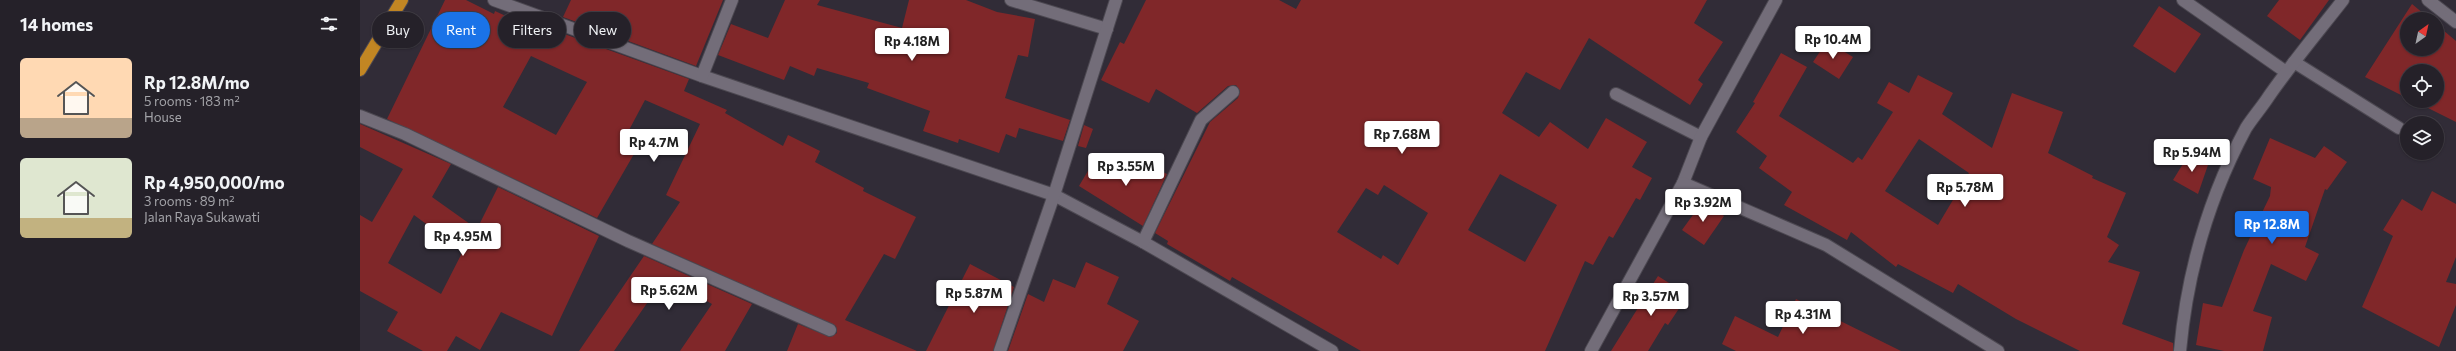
<!DOCTYPE html>
<meta charset="utf-8">
<style>
:root{--surface:#252129;--page:#312e35;--text:#f1f3f6;--muted:#a3a3a8;--line:#423e46;--accent:#1a73e8}
body{margin:0;font-family:Commissioner,sans-serif;background:var(--page);color:var(--text);height:100vh;display:flex;flex-direction:column;font-size:15px;white-space:nowrap}
*{box-sizing:border-box;margin:0}
p{font-size:13px;color:var(--muted)}
.icon{flex:none;width:22px;height:22px;fill:none;stroke:currentColor;stroke-width:2;stroke-linecap:round;stroke-linejoin:round}
.map{position:relative;flex:1;overflow:hidden}
.panel{display:flex;flex-direction:column;background:var(--surface);width:360px}
.panel>*{flex:none}
.guide{position:absolute;left:12px;top:12px;width:380px;height:36px;display:flex;gap:8px}
.needle{width:26px;rotate:33deg}
.fabs{position:absolute;left:2040px;top:12px;display:grid;gap:8px}
.fabs a{display:grid;place-items:center;width:44px;height:44px;border-radius:50%;background:var(--surface);box-shadow:0 1px 3px #0004,0 0 0 1px var(--line);font-size:20px}
.price{position:absolute;translate:-50% -34px;padding:0 9px;border-radius:4px;background:#fff;color:#222;font-size:13px;line-height:26px;filter:drop-shadow(0 1px 2px #0008)}
.price::after{content:'';position:absolute;left:50%;top:24px;width:12px;height:9px;margin-left:-6px;background:inherit;clip-path:polygon(0 0,100% 0,50% 100%)}
.price.selected{background:var(--accent);color:#fff}
ul{padding:0;list-style:none}
li{display:flex;align-items:center;gap:12px;height:100px;padding:0 20px}
li span{display:grid;place-items:center;flex:none;width:112px;height:80px;border-radius:6px;color:#555}
li>.icon{margin-inline-start:auto}
span .icon{width:48px;height:48px;fill:#fffc;stroke-width:1}
li b{font-size:17px}
h2{display:flex;justify-content:space-between;align-items:center;height:48px;padding:0 20px;font-size:17px}
.pill{padding:0 14px;border-radius:18px;background:var(--surface);box-shadow:0 1px 3px #0004,0 0 0 1px var(--line);font-size:14px;line-height:36px}
.pill.selected{background:var(--accent);color:#fff}
main{display:flex;flex:1;min-height:0}
.map>svg:first-child{display:block}
.building{fill:#802729;fill-rule:evenodd}
.lines{fill:none;stroke-linecap:round;stroke-linejoin:round}
.minor-casing{stroke:#4c4851;stroke-width:14}
.highway-casing{stroke:#4c4851;stroke-width:14}
.minor{stroke:#736d79;stroke-width:12}
.highway{stroke:#c28623;stroke-width:12}
</style>
<main>
<section class="panel">
<h2>14 homes<svg class="icon" aria-label="filters" viewBox="0 0 24 24"><path d="M4 7h16M4 17h16"/><circle cx="9" cy="7" r="2"/><circle cx="15" cy="17" r="2"/></svg></h2>
<ul>
<li><span style="background:linear-gradient(#ffd9b3 75%,#b9a48a 0)"><svg class="icon" aria-label="home" viewBox="0 0 24 24"><path d="M3 11l9-7 9 7M6 9v11h12V9"/></svg></span><div><b>Rp 12.8M/mo</b><p>5 rooms · 183 m²</p><p>House</p></div></li>
<li><span style="background:linear-gradient(#dfe7d0 75%,#c2b280 0)"><svg class="icon" aria-label="home" viewBox="0 0 24 24"><path d="M3 11l9-7 9 7M6 9v11h12V9"/></svg></span><div><b>Rp 4,950,000/mo</b><p>3 rooms · 89 m²</p><p>Jalan Raya Sukawati</p></div></li>
</ul>
</section>
<div class="map">
<svg width="2096" height="351" viewBox="0 0 2096 351">
<rect width="100%" height="100%" fill="#312c37"/>
<g class="building">
<path d="M85,0h21l28,14 1,-3 26,12 1,-4 33,15 1,-3 133,48 -5,12 43,19 -2,3 58,33 5,-11 32,16 -5,11 49,26 -1,3 53,26 -21,42 -11,-5 -39,66 72,31h-130l11,-27 32,13 7,-4 -1,-7 -184,-82 28,-42 -14,-7 34,-71 -55,-24 -25,47 14,7 -37,64 -210,-99zM171,56l56,26 -31,53 -53,-28z"/>
<path d="M211,0h152l-27,66 -133,-49z"/>
<path d="M425,0h35l-3,5 85,23 7,-28h57l31,12 38,7 -7,38 -10,-2 -13,43 65,22 -7,21 -44,-13 -3,10 -10,-4 -7,19 -40,-14 -1,4 -35,-12 7,-20 -63,-23 2,-5 -52,-15 -3,8 -24,-10 -6,14 -66,-25 13,-31 37,14z"/>
<path d="M786,0h133l17,9 5,-9h406l-13,23 29,19 -25,38 5,4 -13,21 -101,-67 -29,52 -34,-18 -24,41 37,24 11,-15 38,27 18,-31 41,24 -15,25 20,11 -12,22 -4,-2 -23,40 -4,-2 -16,29 -8,-4 -40,90h-184l-129,-74 -2,4 -63,-37 1,-3 -13,-8 55,-111 28,-24 2,-7 -4,-6 -8,1 -31,27 -41,-24 -7,14 -48,-23 19,-38 4,2zM1140,174l57,31 -32,57 -57,-32zM1024,185l44,28 -30,52 -15,-10 -2,4 -44,-27 29,-44 12,7z"/>
<path d="M1919,0h50l-29,40 -33,-24z"/>
<path d="M2052,4l18,15h-23v30h30v-24l19,16v81l-42,-21h23v-30h-30v27l-42,-21z"/>
<path d="M1799,6l42,28 -26,39 -42,-27z"/>
<path d="M1467,41l26,16 -14,22 -26,-17z"/>
<path d="M1421,53l26,14 -28,49 74,47 5,-6 4,3 31,-48 -16,-9 12,-21 20,11 9,-18 35,18 -11,21 50,34 20,-55 51,19 -15,41 45,23 -1,2 34,15 -19,44 12,8 -11,17 32,10 -18,52 51,19v8h-93l-64,-32 -58,-35 -5,9 -55,-29 -2,3 -45,-35 -4,8 -63,-35 8,-13 -33,-24 8,-12 -31,-24 19,-29 -2,-1zM1559,139l50,34 -31,52 -53,-34z"/>
<path d="M0,124l91,40 -19,33 45,32 21,-42 101,49 -47,100 -51,-24 -21,38 -24,-14 -9,15h-24l-36,-20 11,-19 -38,-21v-76l12,7 31,-53 -43,-22zM54,215l49,36 -22,43 -53,-31z"/>
<path d="M724,125l9,4 -7,19 -8,-2z"/>
<path d="M1910,138l45,20 9,-12 23,16 -20,28 -2,-1 -20,58 14,7 -13,27 -35,-17 -18,47 19,6 -9,34h-39l-28,-6 7,-42 19,4 22,-57 26,-54 1,-9 -18,-8z"/>
<path d="M1831,151l18,11 -11,32 -25,-14z"/>
<path d="M766,154l41,20 -24,52 -64,-40 16,-27 22,14z"/>
<path d="M2072,191l24,13v53l-10,25 10,2v21l-17,42 -77,-40 31,-71 -10,-6 19,-31 20,12z"/>
<path d="M1343,201l21,15 -20,29 -22,-15z"/>
<path d="M284,256l108,48 -27,47h-45l32,-47 -47,-27 -51,74h-35z"/>
<path d="M726,262l33,15 -12,27 32,17 -16,30h-115l20,-57 16,8 9,-23 22,9z"/>
<path d="M610,264l44,23 -21,64h-67z"/>
<path d="M1298,276l30,19 -20,30 -3,-2 -17,28h-37z"/>
<path d="M1436,299l105,52h-165l-14,-7 13,-28 43,21z"/>
</g>
<g class="lines">
<g class="minor-casing">
<g id="minor">
<path d="M134,0l208,76 352,119 89,47 189,109"/>
<path d="M651,0l96,29"/>
<path d="M1823,0l103,72"/>
<path d="M2068,0l28,22"/>
<path d="M1934,62l105,66"/>
<path d="M342,76l30,-76"/>
<path d="M1256,94l85,43"/>
<path d="M0,116l45,18 223,107 202,89"/>
<path d="M1323,183l18,-46 75,-137"/>
<path d="M783,242l58,-122 32,-28"/>
<path d="M640,351l54,-156 62,-195"/>
<path d="M1231,351l92,-168 143,62 172,106"/>
<path d="M1820,351c7,-78 29,-154 66,-223 7,-11 16,-21 23,-32 23,-33 49,-64 74,-96"/>
</g>
</g>
<g class="highway-casing">
<path id="highway" d="M0,70l42,-70"/>
</g>
<use href="#minor" class="minor"/>
<use href="#highway" class="highway"/>
</g>
</svg>
<div class="fabs">
<a><svg class="needle" viewBox="-14 -14 28 28"><path d="M0-13l5 13h-10z" fill="#e53935"/><path d="M0 13l5-13h-10z" fill="#a3a3a8"/></svg></a>
<a><svg class="icon" aria-label="locate" viewBox="0 0 24 24"><circle cx="12" cy="12" r="6"/><path d="M12 2v4M12 18v4M2 12h4M18 12h4"/></svg></a>
<a><svg class="icon" aria-label="layers" viewBox="0 0 24 24"><path d="M12 4l9 5-9 5-9-5zM3 14l9 5 9-5"/></svg></a>
</div>
<b class="price" style="left:1473px;top:60px">Rp 10.4M</b>
<b class="price" style="left:552px;top:62px">Rp 4.18M</b>
<b class="price" style="left:1042px;top:155px">Rp 7.68M</b>
<b class="price" style="left:294px;top:163px">Rp 4.7M</b>
<b class="price" style="left:1832px;top:173px">Rp 5.94M</b>
<b class="price" style="left:766px;top:187px">Rp 3.55M</b>
<b class="price" style="left:1605px;top:208px">Rp 5.78M</b>
<b class="price" style="left:1343px;top:223px">Rp 3.92M</b>
<b class="price selected" style="left:1912px;top:245px">Rp 12.8M</b>
<b class="price" style="left:103px;top:257px">Rp 4.95M</b>
<b class="price" style="left:309px;top:311px">Rp 5.62M</b>
<b class="price" style="left:614px;top:314px">Rp 5.87M</b>
<b class="price" style="left:1291px;top:317px">Rp 3.57M</b>
<b class="price" style="left:1443px;top:335px">Rp 4.31M</b>
<div class="guide">
<a class="pill">Buy</a>
<a class="pill selected">Rent</a>
<a class="pill">Filters</a>
<a class="pill">New</a>
</div>
</div>
</main>
